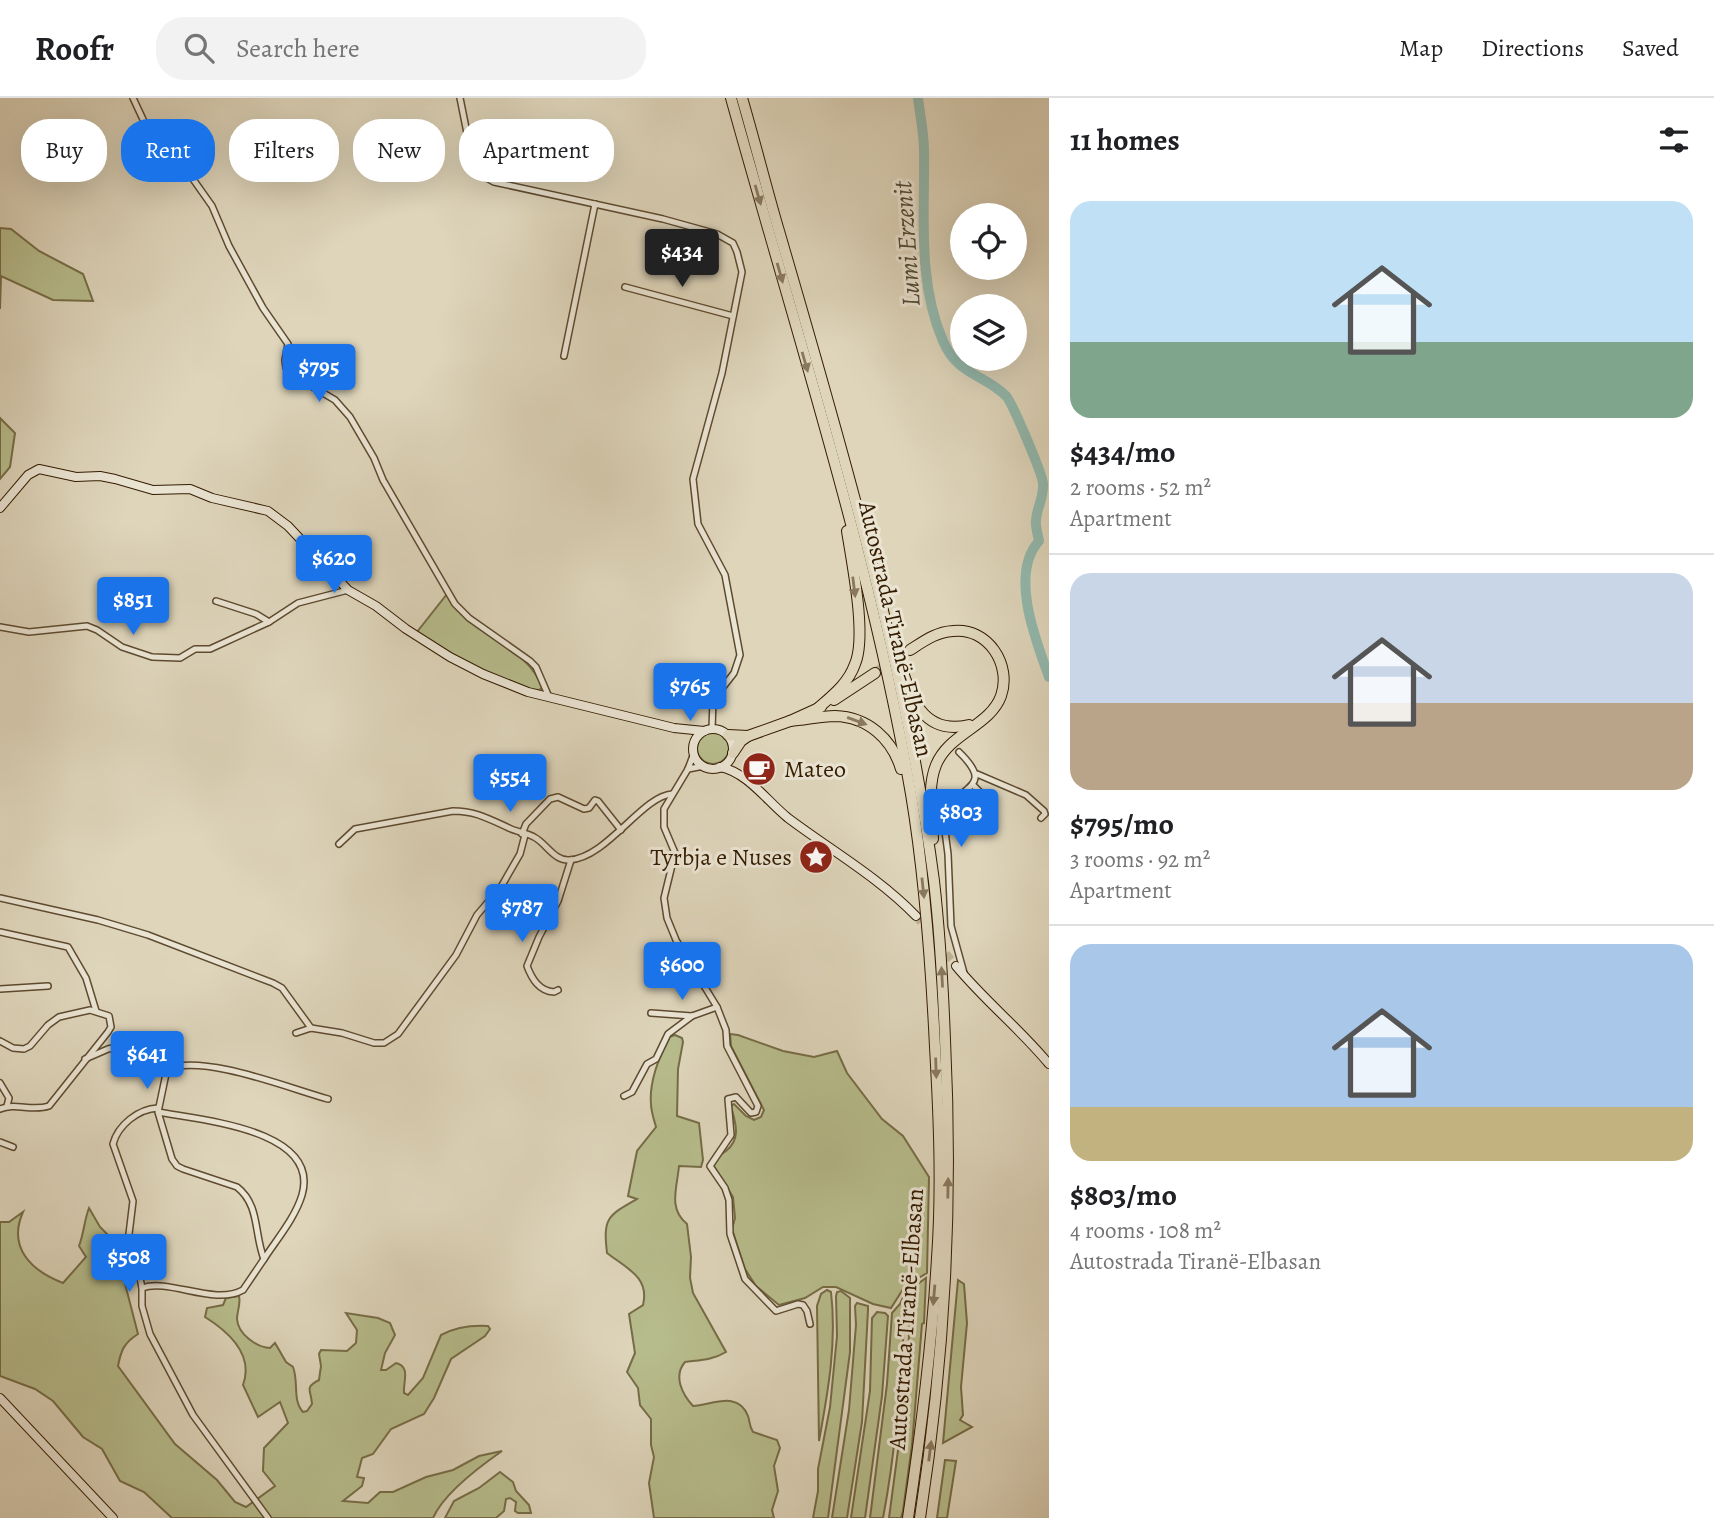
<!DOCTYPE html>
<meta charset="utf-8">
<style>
:root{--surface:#fff;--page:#f2f2f2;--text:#202124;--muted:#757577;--line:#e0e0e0;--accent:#1a73e8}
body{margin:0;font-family:Alegreya,serif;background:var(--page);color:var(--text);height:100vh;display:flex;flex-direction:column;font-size:26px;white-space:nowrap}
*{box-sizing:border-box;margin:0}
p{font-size:23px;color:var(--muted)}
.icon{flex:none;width:38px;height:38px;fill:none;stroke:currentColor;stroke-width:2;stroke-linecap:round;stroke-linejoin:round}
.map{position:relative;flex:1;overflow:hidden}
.details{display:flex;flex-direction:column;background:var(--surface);width:665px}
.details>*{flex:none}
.hud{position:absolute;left:21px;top:21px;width:665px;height:63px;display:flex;gap:14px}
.fabs{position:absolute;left:950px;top:105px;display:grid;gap:14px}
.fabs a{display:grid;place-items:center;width:77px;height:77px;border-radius:50%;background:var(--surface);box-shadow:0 7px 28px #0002;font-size:35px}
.price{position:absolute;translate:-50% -60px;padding:0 16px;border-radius:7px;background:var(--accent);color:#fff;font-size:23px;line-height:46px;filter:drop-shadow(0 2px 4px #0008)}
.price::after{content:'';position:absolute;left:50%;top:42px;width:21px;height:16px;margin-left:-10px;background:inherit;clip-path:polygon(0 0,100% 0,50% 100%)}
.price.selected{background:#222;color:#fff}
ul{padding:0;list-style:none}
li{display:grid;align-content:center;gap:14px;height:371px;padding:0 21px}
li+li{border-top:2px solid var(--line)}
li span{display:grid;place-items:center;height:217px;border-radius:21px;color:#555}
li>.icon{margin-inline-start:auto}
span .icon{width:126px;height:126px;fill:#fffc;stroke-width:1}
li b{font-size:30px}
h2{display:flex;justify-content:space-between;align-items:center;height:84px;padding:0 21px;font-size:30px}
.chip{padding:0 24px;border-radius:28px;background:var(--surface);box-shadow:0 7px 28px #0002;font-size:24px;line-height:63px}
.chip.selected{background:var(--accent);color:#fff}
header{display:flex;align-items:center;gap:42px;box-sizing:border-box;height:98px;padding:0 35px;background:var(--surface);border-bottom:2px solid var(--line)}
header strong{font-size:33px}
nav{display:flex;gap:38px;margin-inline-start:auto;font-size:24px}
.search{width:490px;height:63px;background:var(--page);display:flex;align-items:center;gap:18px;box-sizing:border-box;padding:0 24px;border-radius:28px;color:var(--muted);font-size:26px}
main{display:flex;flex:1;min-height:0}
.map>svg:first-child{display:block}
.green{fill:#b7bc8c;stroke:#766c46;stroke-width:2}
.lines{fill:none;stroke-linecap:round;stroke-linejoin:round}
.river{stroke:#93b9ae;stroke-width:10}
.secondary-tunnel{stroke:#bcb096;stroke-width:8;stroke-dasharray:8 4;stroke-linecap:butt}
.highway-tunnel{stroke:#bcb096;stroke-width:10;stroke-dasharray:10 5;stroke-linecap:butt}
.street-casing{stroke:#5e4a2f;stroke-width:8}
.secondary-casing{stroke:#341c00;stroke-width:10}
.highway-casing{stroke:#341c00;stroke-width:12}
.street{stroke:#eae4d3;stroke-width:5}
.secondary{stroke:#eae4d3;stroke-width:8}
.highway{stroke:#ded5bb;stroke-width:10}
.oneway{fill:#89785e}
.labels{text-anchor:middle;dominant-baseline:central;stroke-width:6;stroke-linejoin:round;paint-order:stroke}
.street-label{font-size:24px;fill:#341c00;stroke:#eae4d3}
.poi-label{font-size:24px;fill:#341c00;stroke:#eae4d3;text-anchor:start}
.water-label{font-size:26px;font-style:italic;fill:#504b34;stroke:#eae4d3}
</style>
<header>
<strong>Roofr</strong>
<div class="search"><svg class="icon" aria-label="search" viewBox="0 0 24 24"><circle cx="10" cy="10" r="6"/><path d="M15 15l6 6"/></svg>Search here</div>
<nav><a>Map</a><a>Directions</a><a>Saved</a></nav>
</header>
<main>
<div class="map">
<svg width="1049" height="1420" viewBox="0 0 1049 1420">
<rect width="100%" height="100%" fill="#ded5bb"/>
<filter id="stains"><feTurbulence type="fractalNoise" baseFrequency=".00286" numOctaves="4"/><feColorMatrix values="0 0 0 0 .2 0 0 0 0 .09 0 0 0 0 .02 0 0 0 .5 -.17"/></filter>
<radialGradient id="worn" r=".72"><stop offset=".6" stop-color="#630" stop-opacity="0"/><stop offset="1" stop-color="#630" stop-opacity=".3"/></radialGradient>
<g class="green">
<path d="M0,130l11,1 28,22 44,23 10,27 -40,-1 -52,-24 -1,33z"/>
<path d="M0,320l15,15 -5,34 -10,12z"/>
<path d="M447,496c23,41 82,52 95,94l-3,2c-34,-2 -94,-40 -122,-58z"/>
<circle cx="713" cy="650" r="16"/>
<path d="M730,936l8,1 45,16 31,6 23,-6 10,22 35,46 21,17 26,41 -2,96 -22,13 -14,22 -18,-4 -37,-17h-13l-18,11 -26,7 -23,-19 -11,-17 -13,-40 3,-11 -2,-21 -21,-34c4,-6 8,-8 14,-12 16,-13 9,-29 5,-45l3,-2 12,12 8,4 7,-3 3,-7 -33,-64z"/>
<path d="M675,937l7,3 1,4 -5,27 -1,47 22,7 4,37 -2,7 -22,-1c-2,22 -11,43 8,58l4,33 -1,21 3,15 33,59c-13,8 -26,8 -41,10 -12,14 -3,32 8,44 19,-1 45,-16 55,10 2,5 1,10 5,16l24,8 3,8 -6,18 4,25 -6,19 2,8h-120l-5,-35 5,-26 -3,-12v-26l-11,-14 -2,-17 -11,-16 8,-19 -6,-39 14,-9c7,-28 -17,-37 -36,-52 -4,-35 0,-37 30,-54l-9,-3 9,-45 19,-24c-2,-7 -5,-16 -5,-23 -2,-21 8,-47 18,-67z"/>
<path d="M89,1110l11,19 14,14 24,93c-14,9 -17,16 -20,32l57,78 42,36 18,22 11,5 29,-21 -12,-15 1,-23 24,-25 -8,-21 -22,15 -15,-32c11,-30 -14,-53 -38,-68l2,-9 16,-3 3,-7 13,-2c2,8 -2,15 -2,23 1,15 19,28 33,29l5,-5 11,19 7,5c6,15 -1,33 10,45l4,-1 5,-7c-1,-15 -8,-16 7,-24l2,-14 -2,-12 2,-4 26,1 9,-8 1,-13 -11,-17 32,5 12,5 5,12 -10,18 -4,17h5l10,-7c15,4 7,18 8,30l4,2 15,-17 18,-43c15,-8 30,-10 47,-9l2,3 -5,7 -34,23 -17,39 -10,16 -33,15 -18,25 -11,4 -5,19 7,1 -2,8 -19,15 25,2 12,-11h13l33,-15 27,-7 26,-14 23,-5c-23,16 -58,42 -69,67h-261l-28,-26 -24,-11 -18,-32 -19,-12 -30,-36 -18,-12 -35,-13v-154h9l14,-10c-16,36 9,59 40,71l23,-26 -7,-11c5,-13 5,-25 10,-38z"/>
<path d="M926,1180l-2,45 -2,1 -10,121 -9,66 -2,7h-12l17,-128 5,-93 -3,-2 1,-5z"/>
<path d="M958,1182l6,4 3,39 -6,64 2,28 -3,5 12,7 -29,16z"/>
<path d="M827,1192l4,2c6,50 -3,100 -12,149l-2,-135 4,-12z"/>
<path d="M841,1193l9,7v54l-22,166h-15l5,-27v-22l12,-62 7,-71 -1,-40 1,-4z"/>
<path d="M905,1195l1,5c-5,73 -9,147 -23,220h-13l17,-134 5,-71 8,-9z"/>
<path d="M857,1205l11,3v4l-6,112 -15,96h-15l17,-108 7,-85 -1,-19z"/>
<path d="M877,1214l8,1 3,3 -6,80 -17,122h-14l19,-127 2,-73z"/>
<path d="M945,1362l11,1 -9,57h-10z"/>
<path d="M500,1374l13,10 3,9 13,14 2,8h-13l-3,-2 1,-9 -6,-4 -4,1 -2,12 -8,7h-51l9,-17 25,-13z"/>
</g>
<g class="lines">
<path class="river" d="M918,0c2,17 6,35 6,53 1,63 -7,130 19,190 14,34 43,34 63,55 6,6 37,79 37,88 1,13 -6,23 -7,36 -1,6 2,15 3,21 -30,33 -3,100 10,136"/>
<path class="secondary-tunnel" d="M916,818l40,50"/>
<path class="highway-tunnel" d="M875,575l35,-23"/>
<g class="street-casing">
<g id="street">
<path d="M133,0l21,45 34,29 24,34 17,40 34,62 25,36 -3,16 1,8 5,6 44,26 15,17 24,41 9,22 72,124 14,14 61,43 6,6 13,30"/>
<path d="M460,0l13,65 10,13 11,6 169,37 54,15 16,9 4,9 5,20 -20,101 -29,106 5,45 27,51 15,80 -6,18 -21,27 -1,29"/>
<path d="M625,189l108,29"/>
<path d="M564,258l31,-152"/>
<path d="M216,503l40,13 13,8 29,-19 50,-13"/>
<path d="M0,529l29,5 58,-6 10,4 25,17 30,10 28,1 15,-9h15l59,-27"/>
<path d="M959,654c38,37 -1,32 -16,64l5,38 3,72 13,47"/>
<path d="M694,655l-6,16 -24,40v18l11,26 -11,45 3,20 9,22 41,67 9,23 1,16 31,60 -2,6 -5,1 -15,-16 -8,2 3,36 -21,31 15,22 4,12 1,34 15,45 31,32 22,-7 5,1 4,6 3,13"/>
<path d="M688,671l16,-3"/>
<path d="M977,676l49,21 18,16 1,3 -4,4"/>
<path d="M973,687l10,10 10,27"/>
<path d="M522,736l4,-10 24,-25 8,-2 26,12 5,-1 6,-8 3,1 23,29"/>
<path d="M339,746l16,-15 98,-18c23,0 36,8 56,17 8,4 18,5 25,9 12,6 20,24 35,23 38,-2 73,-64 103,-66"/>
<path d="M0,800l98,22 50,15 125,48 9,5 29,40"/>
<path d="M0,834l68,15 18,31 10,33"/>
<path d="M0,891l48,-3"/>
<path d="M558,892l-4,2c-15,-1 -22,-13 -27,-26l12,-29 19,-36 13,-41"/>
<path d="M651,915l41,3 25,-9"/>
<path d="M296,935l15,-5 31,5 32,10h10l14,-9 58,-79 21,-40 24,-28 19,-33 5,-19"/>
<path d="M0,943l13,7 11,1 6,-3 18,-21 11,-8 31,-7 19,6 2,11 -3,5 -59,74c-18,6 -33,-4 -49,3"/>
<path d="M85,961l23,-10 35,-8"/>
<path d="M167,971c37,-15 121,19 161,30"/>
<path d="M0,985l9,15 -2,8"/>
<path d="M624,998l8,-4 15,-28 9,-5 12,-25 24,-18"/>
<path d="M158,1010c-20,1 -40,17 -45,36l20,57 -4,33 2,18 8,21 3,15v18l8,28 43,81 75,103"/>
<path d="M158,1014c41,8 163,17 144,83 -7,23 -25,44 -38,64 -10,-25 -4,-54 -27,-72l-54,-18 -6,-3 -5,-7 -14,-47 9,-43 -7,-10"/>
<path d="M0,1044l13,5"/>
<path d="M142,1190c27,-10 72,18 101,2l21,-31"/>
</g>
</g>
<g class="secondary-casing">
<g id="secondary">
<path d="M0,410l28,-33 11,-6 37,8 24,-1 15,3 38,11 37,-1 22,9 56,13 20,15 60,64 28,16 30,23 44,28 33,17 45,18 146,36 30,3"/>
<circle cx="713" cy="651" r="20"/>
<path d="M720,669c27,5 47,34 68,51 44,33 90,59 128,98"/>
<path d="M956,868c29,35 64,63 93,98"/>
<path d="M0,1300l113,120"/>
</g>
</g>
<g class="highway-casing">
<g id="highway">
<path d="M731,0c64,231 139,460 180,696 14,84 20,169 24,253 4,70 7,141 2,211 -5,87 -16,174 -29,260"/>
<path d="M742,0c13,44 24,89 37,133 62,213 126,429 155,650 6,53 9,106 11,159 8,164 0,316 -25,478"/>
<path d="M910,552c14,-9 26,-18 43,-19 35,-4 59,34 48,65 -11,30 -52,37 -65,69 -9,22 -4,51 -3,74"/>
<path d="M900,564c10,35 23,74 69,63"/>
<path d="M834,602l41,-27"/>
<path d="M817,611c15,-13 31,-25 38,-45 12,-28 -3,-101 -8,-133"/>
<path d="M790,623c15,-1 30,-5 45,-5 33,1 57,23 66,53"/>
<path d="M728,637l20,1"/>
<path d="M733,655l8,-12 7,-5 42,-15 31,-14"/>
</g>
</g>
<use href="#street" class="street"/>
<use href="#secondary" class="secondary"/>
<use href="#highway" class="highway"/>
</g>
<defs><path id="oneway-solid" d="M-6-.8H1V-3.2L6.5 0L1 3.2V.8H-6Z" transform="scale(1.75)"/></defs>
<g class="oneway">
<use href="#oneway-solid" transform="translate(758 97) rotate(74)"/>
<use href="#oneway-solid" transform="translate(780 175) rotate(74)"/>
<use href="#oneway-solid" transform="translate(805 264) rotate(74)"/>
<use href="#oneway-solid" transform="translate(854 489) rotate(83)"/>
<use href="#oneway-solid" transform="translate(857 623) rotate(20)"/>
<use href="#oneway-solid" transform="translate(923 790) rotate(84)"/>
<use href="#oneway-solid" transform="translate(942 879) rotate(-93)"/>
<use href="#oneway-solid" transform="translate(936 970) rotate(88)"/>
<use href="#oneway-solid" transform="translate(948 1090) rotate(-89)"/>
<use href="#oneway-solid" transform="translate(934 1197) rotate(95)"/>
<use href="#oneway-solid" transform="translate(930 1353) rotate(-83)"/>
</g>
<defs>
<g id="cafe-disc" transform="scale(1.75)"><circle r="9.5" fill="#8f2418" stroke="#eae4d3"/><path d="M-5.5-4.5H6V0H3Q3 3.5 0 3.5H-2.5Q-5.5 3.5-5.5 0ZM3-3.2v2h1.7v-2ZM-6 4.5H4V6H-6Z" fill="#fff"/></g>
<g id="sight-disc" transform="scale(1.75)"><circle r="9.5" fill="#8f2418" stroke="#eae4d3"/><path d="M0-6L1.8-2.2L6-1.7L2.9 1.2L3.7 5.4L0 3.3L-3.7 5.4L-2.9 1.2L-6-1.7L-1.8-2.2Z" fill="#fff"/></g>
</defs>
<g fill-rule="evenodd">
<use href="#cafe-disc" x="759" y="671"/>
<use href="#sight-disc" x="816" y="759"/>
</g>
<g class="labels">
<g class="street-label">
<text transform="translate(896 531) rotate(77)">Autostrada Tiranë-Elbasan</text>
<text transform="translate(906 1221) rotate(-86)">Autostrada Tiranë-Elbasan</text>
</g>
<g class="poi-label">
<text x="784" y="671">Mateo</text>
<text x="792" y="759" text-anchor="end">Tyrbja e Nuses</text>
</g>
<g class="water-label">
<text transform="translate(907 146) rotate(-94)">Lumi Erzenit</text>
</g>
</g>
<rect width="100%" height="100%" filter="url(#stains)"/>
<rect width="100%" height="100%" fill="url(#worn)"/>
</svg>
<div class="fabs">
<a><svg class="icon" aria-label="locate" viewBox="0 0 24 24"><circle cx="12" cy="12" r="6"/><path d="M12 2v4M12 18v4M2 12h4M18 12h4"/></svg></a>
<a><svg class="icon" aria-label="layers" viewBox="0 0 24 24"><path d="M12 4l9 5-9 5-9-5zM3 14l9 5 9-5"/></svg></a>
</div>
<b class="price selected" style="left:682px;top:191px">$434</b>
<b class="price" style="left:319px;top:306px">$795</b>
<b class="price" style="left:334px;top:497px">$620</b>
<b class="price" style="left:133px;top:539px">$851</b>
<b class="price" style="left:690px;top:625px">$765</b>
<b class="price" style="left:510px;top:716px">$554</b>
<b class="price" style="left:961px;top:751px">$803</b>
<b class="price" style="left:522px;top:846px">$787</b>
<b class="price" style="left:682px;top:904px">$600</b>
<b class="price" style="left:147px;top:993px">$641</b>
<b class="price" style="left:129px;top:1196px">$508</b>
<div class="hud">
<a class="chip">Buy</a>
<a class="chip selected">Rent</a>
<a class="chip">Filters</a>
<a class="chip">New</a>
<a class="chip">Apartment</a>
</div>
</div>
<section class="details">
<h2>11 homes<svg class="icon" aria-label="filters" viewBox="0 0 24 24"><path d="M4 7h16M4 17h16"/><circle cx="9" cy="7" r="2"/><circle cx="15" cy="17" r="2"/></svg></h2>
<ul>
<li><span style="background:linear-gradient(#bfe0f5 65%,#7fa58c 0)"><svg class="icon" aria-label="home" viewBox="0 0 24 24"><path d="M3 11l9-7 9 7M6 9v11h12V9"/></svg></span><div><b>$434/mo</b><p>2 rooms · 52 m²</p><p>Apartment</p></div></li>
<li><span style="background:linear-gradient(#c9d6e8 60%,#b9a48a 0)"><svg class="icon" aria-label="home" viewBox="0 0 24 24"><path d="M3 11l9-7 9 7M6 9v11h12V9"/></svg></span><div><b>$795/mo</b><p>3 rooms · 92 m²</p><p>Apartment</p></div></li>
<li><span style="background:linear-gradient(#a9c7e8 75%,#c2b280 0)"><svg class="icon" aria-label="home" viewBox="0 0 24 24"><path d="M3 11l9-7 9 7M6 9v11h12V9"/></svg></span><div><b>$803/mo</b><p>4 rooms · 108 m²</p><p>Autostrada Tiranë-Elbasan</p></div></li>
</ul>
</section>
</main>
